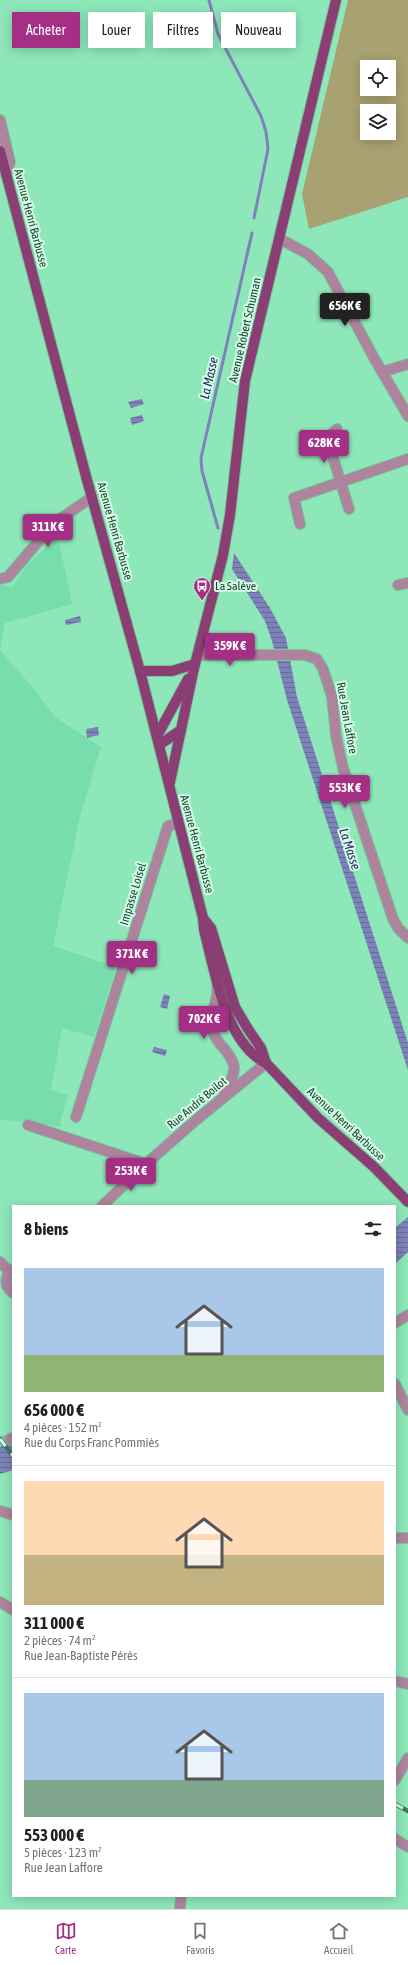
<!DOCTYPE html>
<html lang="fr">
<meta charset="utf-8">
<style>
:root{--surface:#fff;--page:#f6f6f6;--text:#202124;--muted:#757577;--line:#e0e0e0;--accent:#a62f86}
body{margin:0;font-family:"Asap Condensed",sans-serif;background:var(--page);color:var(--text);height:100vh;display:flex;flex-direction:column;font-size:15px;white-space:nowrap}
*{box-sizing:border-box;margin:0}
p{font-size:13px;color:var(--muted)}
.icon{flex:none;width:22px;height:22px;fill:none;stroke:currentColor;stroke-width:2;stroke-linecap:round;stroke-linejoin:round}
.map{position:relative;flex:1;overflow:hidden}
.drawer{position:absolute;left:12px;top:1205px;width:384px;height:692px;display:flex;flex-direction:column;background:var(--surface);border-radius:0px;box-shadow:0 2px 10px #0003}
.drawer>*{flex:none}
.guide{position:absolute;left:12px;top:12px;width:384px;height:36px;display:flex;gap:8px}
.tools{position:absolute;left:360px;top:60px;display:grid;gap:8px}
.tools a{display:grid;place-items:center;width:36px;height:36px;border-radius:0px;background:var(--surface);box-shadow:0 2px 10px #0003;font-size:20px}
.price{position:absolute;translate:-50% -34px;padding:0 9px;border-radius:4px;background:var(--accent);color:#fff;font-size:13px;line-height:26px;filter:drop-shadow(0 1px 2px #0008)}
.price::after{content:'';position:absolute;left:50%;top:24px;width:12px;height:9px;margin-left:-6px;background:inherit;clip-path:polygon(0 0,100% 0,50% 100%)}
.price.current{background:#222;color:#fff}
ul{padding:0;list-style:none}
li{display:grid;align-content:center;gap:8px;height:212px;padding:0 12px}
li+li{border-top:1px solid var(--line)}
li span{display:grid;place-items:center;height:124px;border-radius:0px;color:#555}
li>.icon{margin-inline-start:auto}
span .icon{width:72px;height:72px;fill:#fffc;stroke-width:1}
li b{font-size:17px}
h2{display:flex;justify-content:space-between;align-items:center;height:48px;padding:0 12px;font-size:17px}
.tag{padding:0 14px;border-radius:0px;background:var(--surface);box-shadow:0 2px 10px #0003;font-size:14px;line-height:36px}
.tag.current{background:var(--accent);color:#fff}
.tabs{display:flex;justify-content:space-around;align-items:center;height:56px;border-top:1px solid var(--line);background:var(--surface);font-size:11px;color:var(--muted)}
.tabs a{display:grid;justify-items:center;gap:2px}
.tabs .current{color:var(--accent)}
.map>svg:first-child{display:block}
.built{fill:#78ddac}
.green{fill:#a8a272;fill-rule:evenodd}
.water{fill:url(#water-rules)}
.lines{fill:none;stroke-linecap:round;stroke-linejoin:round}
.stream{stroke:#7e82ba;stroke-width:3}
.minor-tunnel{stroke:#76c59d;stroke-width:10;stroke-dasharray:10 5;stroke-linecap:butt}
.minor-casing{stroke:#76c59d;stroke-width:12}
.major-casing{stroke:#76c59d;stroke-width:12}
.minor{stroke:#ae839e;stroke-width:10}
.major{stroke:#8b3e73;stroke-width:10}
.rail-casing{stroke:#3f775b;stroke-width:4.5}
.rail{stroke:#d3fde6;stroke-width:3;stroke-dasharray:9;stroke-linecap:butt}
.labels{text-anchor:middle;dominant-baseline:central;stroke-width:4;stroke-linejoin:round;paint-order:stroke}
.street-label{font-size:12px;fill:#183e2c;stroke:#d3fde6}
.poi-label{font-size:12px;fill:#183e2c;stroke:#d3fde6;text-anchor:start}
.water-label{font-size:13px;font-style:italic;fill:#2a2569;stroke:#d3fde6}
</style>
<div class="map">
<svg width="408" height="1909" viewBox="0 0 408 1909">
<defs>
<pattern id="water-rules" width="6" height="5" patternUnits="userSpaceOnUse"><rect width="6" height="5" fill="#7e82ba"/><path d="M0 2.5h6" fill="none" stroke="#666c97"/></pattern>
</defs>
<rect width="100%" height="100%" fill="#8de7b9"/>
<path class="built" d="M58,537l14,67 -67,19 -5,27 34,39 21,28 46,30 -21,69 -27,130 63,21 -22,70 -32,-9 -11,62 17,5 -7,24v8l-31,-5 -30,-2v-535l12,2 15,-22z"/>
<path class="green" d="M348,0h60v197l-99,32 -7,-35zM367,67h22v22h-22zM367,111h22v22h-22z"/>
<g class="water">
<path d="M142,399l2,5 -13,4 -3,-6z"/>
<path d="M142,415l2,6 -12,4 -2,-7z"/>
<path d="M234,553l36,55 16,30 11,59 111,346v27l-121,-370 -15,-59 -7,-20 -33,-52z"/>
<path d="M80,616l1,6 -15,3 -1,-5z"/>
<path d="M98,727l1,8 -12,3 -1,-9z"/>
<path d="M164,994l6,2 -3,13 -7,-2z"/>
<path d="M154,1047l13,3 -2,6 -13,-4z"/>
<path d="M408,1217v35l-13,12v-36z"/>
<path d="M13,1443v27l-13,4v-27z"/>
</g>
<g class="lines">
<g class="stream">
<path d="M209,0l9,34 43,82 5,16 2,17 -14,69"/>
<path d="M218,528l-16,-57 -1,-13 51,-225"/>
</g>
<path class="minor-tunnel" d="M0,1442l10,-3"/>
<g class="minor-casing">
<g id="minor">
<path d="M0,120l10,42 -4,13"/>
<path d="M280,239l28,15 20,18 46,86 34,58"/>
<path d="M382,372l26,-8"/>
<path d="M337,429l-10,9 22,71"/>
<path d="M300,524l-6,-26 114,-39"/>
<path d="M0,579l8,-2 45,-53 39,-27"/>
<path d="M398,585l10,-2"/>
<path d="M198,655h107l12,4 6,10 9,28 4,39 7,32 50,151 5,9 10,10"/>
<path d="M217,984c3,15 -8,28 -5,45 1,6 5,11 9,16 18,20 16,26 3,48"/>
<path d="M76,1117l91,-288 1,-3 10,-3"/>
<path d="M28,1125l118,39 50,-44 70,-57"/>
<path d="M102,1206l44,-42"/>
<path d="M0,1262l10,10"/>
<path d="M13,1270c-9,6 -9,16 0,23"/>
<path d="M395,1323l13,-8"/>
<path d="M395,1384l13,26"/>
<path d="M10,1439l3,-1"/>
<path d="M0,1511l13,4"/>
<path d="M395,1538h13"/>
<path d="M0,1602l13,8"/>
<path d="M395,1681l13,3"/>
<path d="M395,1780l13,-22"/>
<path d="M395,1839l13,8"/>
<path d="M180,1909l1,-13"/>
</g>
</g>
<g class="major-casing">
<g id="major">
<path d="M0,151l87,329 53,191 63,247 1,12c11,41 21,113 62,133l52,55 56,49 34,35"/>
<path d="M140,671h32l23,-7"/>
<path d="M157,736l31,-57"/>
<path d="M159,745l22,-15"/>
<path d="M170,782l24,-114 29,-113 7,-40 15,-134 91,-381"/>
<path d="M203,918l8,10 24,79 13,22 13,19 5,15"/>
</g>
</g>
<use href="#minor" class="minor"/>
<use href="#major" class="major"/>
<g class="rail-casing">
<g id="rail">
<path d="M0,1439l13,17"/>
<path d="M395,1804l13,7"/>
</g>
</g>
<use href="#rail" class="rail"/>
</g>
<defs>
<g id="bus-pin" transform="scale(0.9)"><path d="M0 17L-7.5 6A9.5 9.5 0 1 1 7.5 6Z" fill="#a62f86" stroke="#d3fde6"/><path d="M-5-6H5V4H4V6H2V4H-2V6H-4V4H-5ZM-3.5-4V0h7V-4ZM-3.5 1.2v1.5H-2V1.2ZM2 1.2v1.5H3.5V1.2Z" fill="#fff"/></g>
</defs>
<g fill-rule="evenodd">
<use href="#bus-pin" x="202" y="586"/>
</g>
<g class="labels">
<g class="street-label">
<text transform="translate(31 218) rotate(75)">Avenue Henri Barbusse</text>
<text transform="translate(245 330) rotate(-77)">Avenue Robert Schuman</text>
<text transform="translate(115 531) rotate(74)">Avenue Henri Barbusse</text>
<text transform="translate(347 718) rotate(80)">Rue Jean Laffore</text>
<text transform="translate(197 844) rotate(75)">Avenue Henri Barbusse</text>
<text transform="translate(133 894) rotate(-73)">Impasse Loisel</text>
<text transform="translate(197 1103) rotate(-40)">Rue André Boilot</text>
<text transform="translate(346 1124) rotate(43)">Avenue Henri Barbusse</text>
</g>
<g class="poi-label">
<text x="215" y="586">La Salève</text>
</g>
<g class="water-label">
<text transform="translate(209 378) rotate(-77)">La Masse</text>
<text transform="translate(350 849) rotate(72)">La Masse</text>
</g>
</g>
</svg>
<div class="tools">
<a><svg class="icon" aria-label="locate" viewBox="0 0 24 24"><circle cx="12" cy="12" r="6"/><path d="M12 2v4M12 18v4M2 12h4M18 12h4"/></svg></a>
<a><svg class="icon" aria-label="layers" viewBox="0 0 24 24"><path d="M12 4l9 5-9 5-9-5zM3 14l9 5 9-5"/></svg></a>
</div>
<b class="price current" style="left:345px;top:327px">656K €</b>
<b class="price" style="left:324px;top:464px">628K €</b>
<b class="price" style="left:48px;top:548px">311K €</b>
<b class="price" style="left:230px;top:667px">359K €</b>
<b class="price" style="left:345px;top:809px">553K €</b>
<b class="price" style="left:132px;top:975px">371K €</b>
<b class="price" style="left:204px;top:1040px">702K €</b>
<b class="price" style="left:131px;top:1192px">253K €</b>
<div class="guide">
<a class="tag current">Acheter</a>
<a class="tag">Louer</a>
<a class="tag">Filtres</a>
<a class="tag">Nouveau</a>
</div>
<section class="drawer">
<h2>8 biens<svg class="icon" aria-label="filters" viewBox="0 0 24 24"><path d="M4 7h16M4 17h16"/><circle cx="9" cy="7" r="2"/><circle cx="15" cy="17" r="2"/></svg></h2>
<ul>
<li><span style="background:linear-gradient(#a9c7e8 70%,#8fb573 0)"><svg class="icon" aria-label="home" viewBox="0 0 24 24"><path d="M3 11l9-7 9 7M6 9v11h12V9"/></svg></span><div><b>656 000 €</b><p>4 pièces · 152 m²</p><p>Rue du Corps Franc Pommiès</p></div></li>
<li><span style="background:linear-gradient(#ffd9b3 60%,#c2b280 0)"><svg class="icon" aria-label="home" viewBox="0 0 24 24"><path d="M3 11l9-7 9 7M6 9v11h12V9"/></svg></span><div><b>311 000 €</b><p>2 pièces · 74 m²</p><p>Rue Jean-Baptiste Pérès</p></div></li>
<li><span style="background:linear-gradient(#a9c7e8 70%,#7fa58c 0)"><svg class="icon" aria-label="home" viewBox="0 0 24 24"><path d="M3 11l9-7 9 7M6 9v11h12V9"/></svg></span><div><b>553 000 €</b><p>5 pièces · 123 m²</p><p>Rue Jean Laffore</p></div></li>
</ul>
</section>
</div>
<nav class="tabs">
<a class="current"><svg class="icon" aria-label="map" viewBox="0 0 24 24"><path d="M3 6l6-2 6 2 6-2v14l-6 2-6-2-6 2zM9 4v14M15 6v14"/></svg>Carte</a>
<a><svg class="icon" aria-label="saved" viewBox="0 0 24 24"><path d="M7 4h10v16l-5-4-5 4z"/></svg>Favoris</a>
<a><svg class="icon" aria-label="home" viewBox="0 0 24 24"><path d="M3 11l9-7 9 7M6 9v11h12V9"/></svg>Accueil</a>
</nav>
